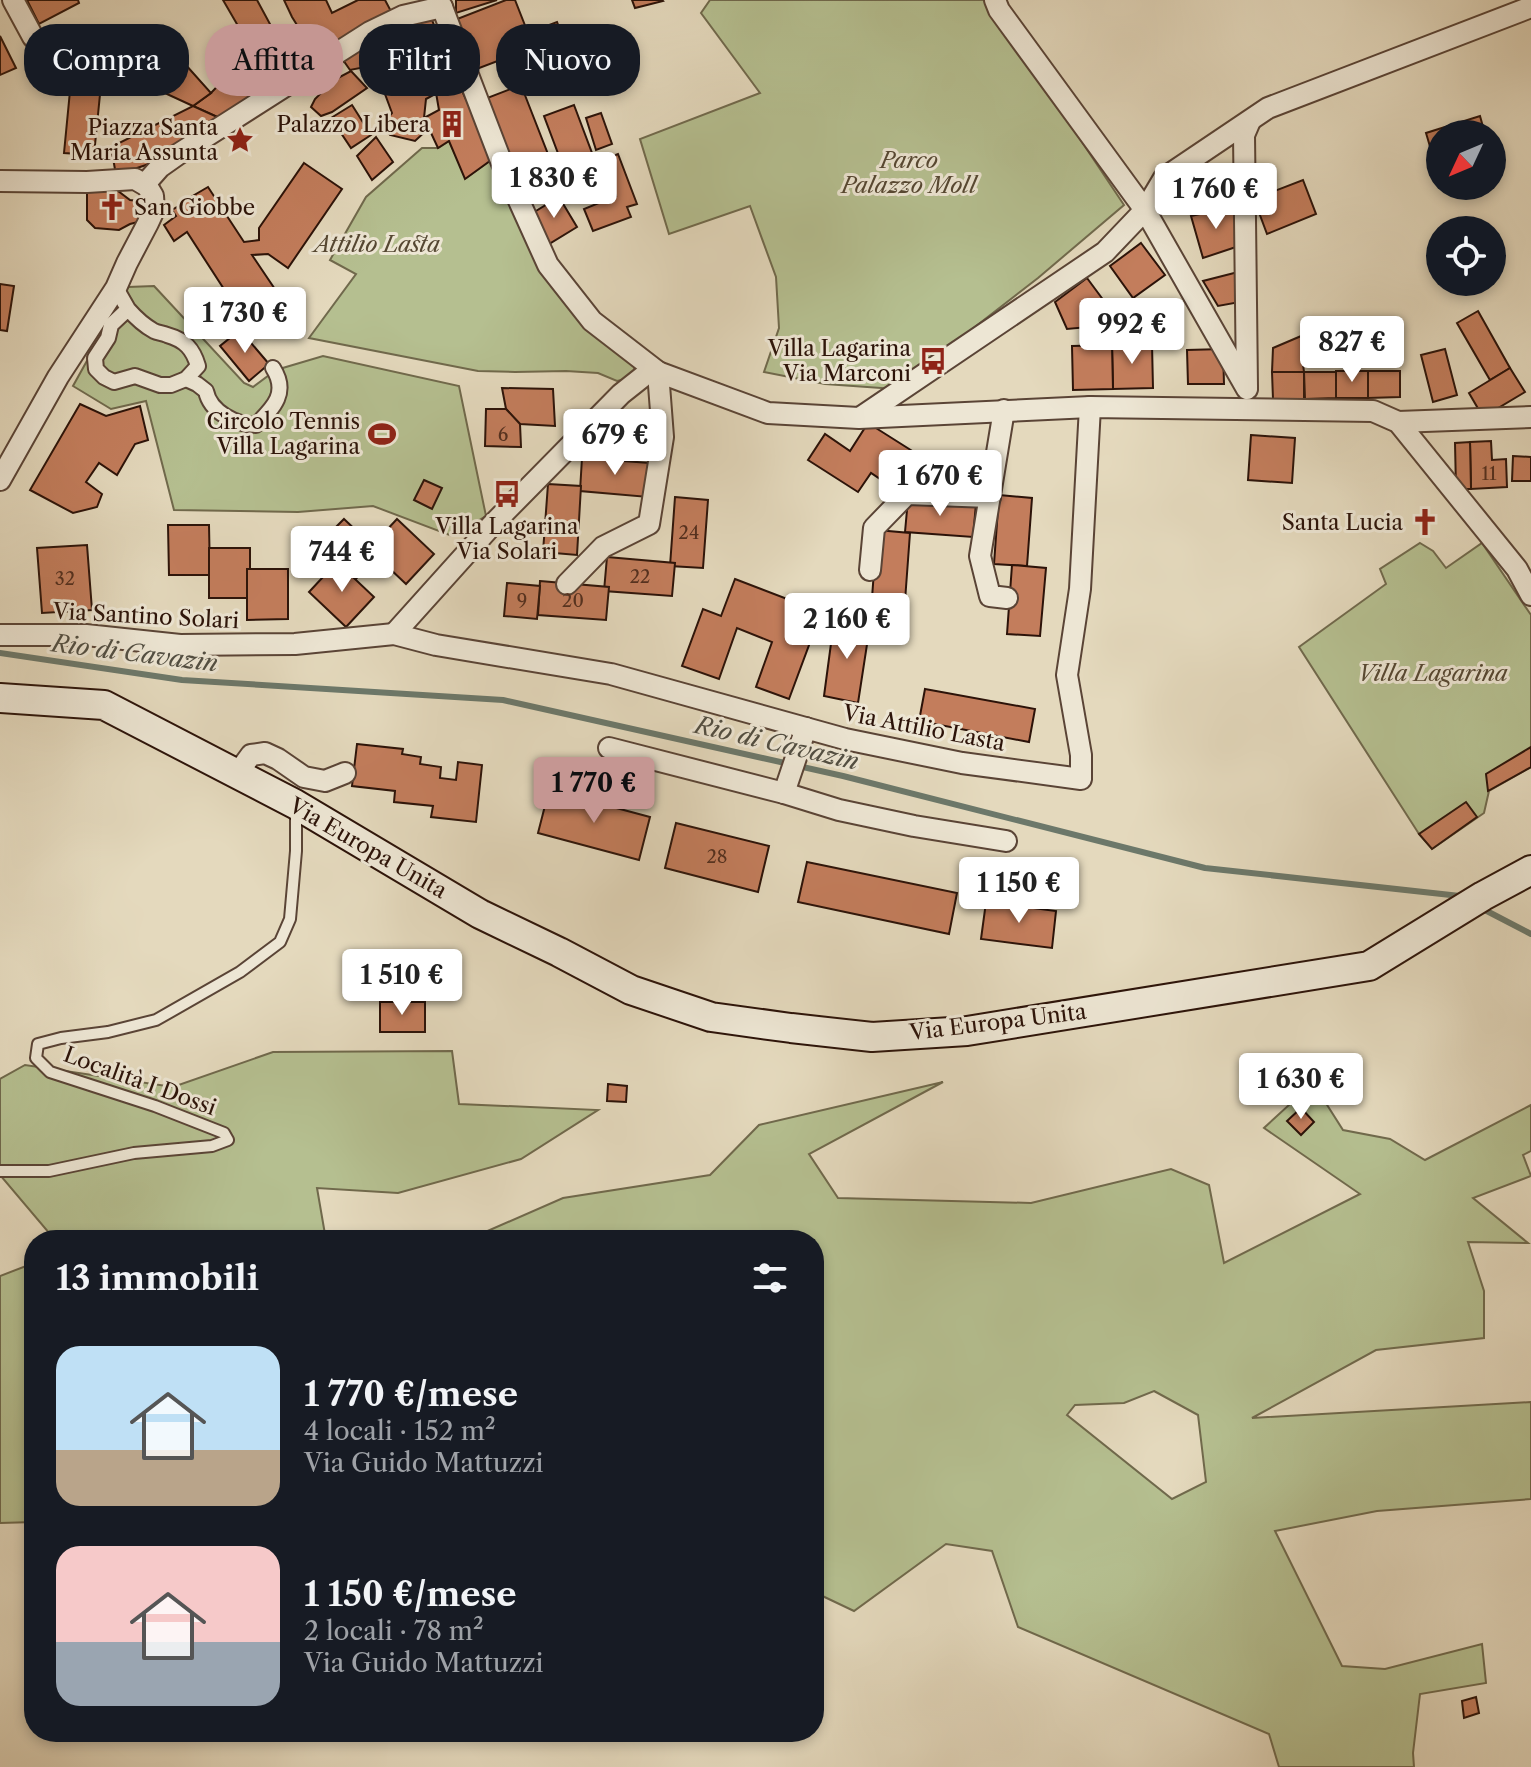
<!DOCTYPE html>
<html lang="it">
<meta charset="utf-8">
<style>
:root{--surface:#171b24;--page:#20242c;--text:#f1f3f6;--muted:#9ea1a6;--accent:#c59692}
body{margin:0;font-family:"Libre Caslon Text",serif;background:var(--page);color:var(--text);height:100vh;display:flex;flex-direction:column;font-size:30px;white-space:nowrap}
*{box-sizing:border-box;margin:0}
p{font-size:26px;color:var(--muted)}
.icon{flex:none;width:44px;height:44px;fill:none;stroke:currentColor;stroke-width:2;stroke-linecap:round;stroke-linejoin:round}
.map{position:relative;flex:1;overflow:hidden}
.side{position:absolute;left:24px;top:1230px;width:800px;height:512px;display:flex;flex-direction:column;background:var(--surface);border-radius:32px;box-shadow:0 4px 12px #0003}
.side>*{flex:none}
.guide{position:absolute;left:24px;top:24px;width:800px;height:72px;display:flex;gap:16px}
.needle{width:52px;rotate:226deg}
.tools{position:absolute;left:1426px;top:120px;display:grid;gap:16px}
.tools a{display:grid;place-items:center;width:80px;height:80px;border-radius:50%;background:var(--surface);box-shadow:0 4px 12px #0003;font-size:40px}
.price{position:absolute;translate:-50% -68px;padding:0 18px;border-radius:8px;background:#fff;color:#222;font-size:26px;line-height:52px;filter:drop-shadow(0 2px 4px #0008)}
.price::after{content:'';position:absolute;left:50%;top:48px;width:24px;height:18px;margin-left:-12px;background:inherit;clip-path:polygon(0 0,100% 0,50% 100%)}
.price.current{background:var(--accent);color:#111}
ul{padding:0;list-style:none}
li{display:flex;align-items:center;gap:24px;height:200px;padding:0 32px}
li span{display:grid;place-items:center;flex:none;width:224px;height:160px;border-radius:24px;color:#555}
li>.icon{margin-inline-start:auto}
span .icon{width:96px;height:96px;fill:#fffc;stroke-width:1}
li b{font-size:34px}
h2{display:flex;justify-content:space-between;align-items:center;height:96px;padding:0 32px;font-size:34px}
.pill{padding:0 28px;border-radius:32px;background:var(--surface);box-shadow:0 4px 12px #0003;font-size:28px;line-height:72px}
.pill.current{background:var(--accent);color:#111}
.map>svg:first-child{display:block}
.green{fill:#b5bf90;stroke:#70694c;stroke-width:2;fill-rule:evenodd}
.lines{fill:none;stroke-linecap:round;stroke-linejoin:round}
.stream{stroke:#6c786a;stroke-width:6}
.building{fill:#c37d5c;stroke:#2c1309;stroke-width:2}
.service-casing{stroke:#5a4436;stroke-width:14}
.pedestrian-casing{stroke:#5a4436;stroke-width:18}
.minor-casing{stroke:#5a4436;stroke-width:24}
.secondary-casing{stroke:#2c1309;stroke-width:32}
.service{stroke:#ede6d4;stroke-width:10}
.pedestrian{stroke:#ede6d4;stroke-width:14}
.minor{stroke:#ede6d4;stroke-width:20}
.secondary{stroke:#ede6d4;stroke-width:28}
.labels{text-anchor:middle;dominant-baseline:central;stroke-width:6;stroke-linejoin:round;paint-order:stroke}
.number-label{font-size:18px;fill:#522e1e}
.poi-label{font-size:22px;fill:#2c1309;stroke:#ede6d4;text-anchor:end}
.park-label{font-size:22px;font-style:italic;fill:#554732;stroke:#ede6d4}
.street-label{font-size:22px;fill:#2c1309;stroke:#ede6d4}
.water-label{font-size:24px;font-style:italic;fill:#514e42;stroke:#ede6d4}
</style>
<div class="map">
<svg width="1531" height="1767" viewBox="0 0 1531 1767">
<rect width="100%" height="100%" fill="#e4d9bd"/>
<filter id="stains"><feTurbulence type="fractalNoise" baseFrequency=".0025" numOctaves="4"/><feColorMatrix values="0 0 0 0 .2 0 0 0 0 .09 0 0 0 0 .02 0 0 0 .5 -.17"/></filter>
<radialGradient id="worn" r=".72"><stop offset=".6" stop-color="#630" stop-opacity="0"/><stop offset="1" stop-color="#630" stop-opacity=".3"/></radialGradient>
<g class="green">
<path d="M710,0h280l2,7 132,198 -86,73 -143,111 -70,-5 -61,-12 15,-44 -3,-51 -26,-71 -81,28 -29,-95 120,-46 -59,-80z"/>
<path d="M449,141l17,37 28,-20 28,69 111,134 2,12 -5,5 -13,3 -19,-8 -32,-2 -51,1 -37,-1 -169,-33 47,-64 -26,-14 36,-63 56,-49h16z"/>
<path d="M154,286l90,97 9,4 23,-17 47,-14 136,30 27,130 -34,20 -79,-30 -75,6 -124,-2 -28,-109 -35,8 -38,-23 55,-99z"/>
<path d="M1420,543l13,8 13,17 36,-25 49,72v152l-42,24 -5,22 -52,36 -13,-15 -120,-187 87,-63 -6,-15z"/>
<path d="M452,1051l7,53 139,6 -77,49 -123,34 -81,-5 9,52h-271l-55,-65v-96l25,-14 148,22 100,-35z"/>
<path d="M1303,1067l40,63 47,9 35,21 106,-55v46l-8,4 8,21 -58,22 55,45 -60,-1 16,49v47l-108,12 -124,68 279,-16v97l-154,12 -102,20 67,135 43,3 97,-25 4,39 -66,11 -7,59 1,14h-135l-10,-33 -251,-107 -26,-76 -46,-7 -92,67 -40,-19v-352h-347l96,-42 147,-23 49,-50 184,-43 -134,72 29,44 193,5 140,-34 38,16 15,78 136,-69 -96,-66 25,-23zM1154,1391l44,24 8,67 -34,17 -105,-84 8,-10 49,-2z"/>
<path d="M34,1263v259l-34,1v-247z"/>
</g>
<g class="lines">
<g class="stream">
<path d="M0,653l182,27 321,20 340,76 362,92 255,28 5,2"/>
<path d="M1481,908l50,26"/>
</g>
</g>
<g class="building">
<path d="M27,0h51l1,3 -40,21z"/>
<path d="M223,0h34l20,37 -25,13z"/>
<path d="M284,0h42l6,13 26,-13h27l8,15 -76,42 -25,-40z"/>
<path d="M456,0h41l-41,13z"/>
<path d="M506,0h9l13,33 29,-11 22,57 -25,9 -12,-30 -29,11 -5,-12 -34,13 -22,-49z"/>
<path d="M632,0h30l1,1 -28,7z"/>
<path d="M419,17l13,3 22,54 -16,4 -20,-42 -6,27 4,15 12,-4 9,19 -11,6 -2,19 4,11 -13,12 -25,-6 -6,-12 8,-10 -10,-27 -8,-5 -9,-14 -15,3 -9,-13z"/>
<path d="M287,31l26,28 -89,61 -31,-14 18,-13 41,-43z"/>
<path d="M0,36l16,32 -16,7z"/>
<path d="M158,57l15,17 -11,9 -22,-11z"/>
<path d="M73,60l30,4 -9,91 -30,-2z"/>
<path d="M185,64l26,29 -18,13 -37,-17z"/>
<path d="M351,71l16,17 -35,24 -11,4 -10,-9 4,-8 19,-19z"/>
<path d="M455,76l39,82 -29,21 -16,-38 -11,7 -14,-30 15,-8 -4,-23z"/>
<path d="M521,85l32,82 -39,15 -32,-82z"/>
<path d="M352,105l19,30 -20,13 -20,-30z"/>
<path d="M574,105l18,48 -30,11 -18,-48z"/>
<path d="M193,106l31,14 -78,45 -30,10 -5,-28z"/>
<path d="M601,113l11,31 -16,6 -10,-32z"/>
<path d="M1480,116l5,18h-45l-1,43 -13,-44z"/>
<path d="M376,137l17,25 -21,18 -15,-24z"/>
<path d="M618,154l19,50 -10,3 4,10 -38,14 -9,-22 32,-13 -14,-36z"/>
<path d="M304,163l38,26 -54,79 -20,-14 -16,1 39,58 -36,24 -68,-105 -13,9 -10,-16 12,-9 -4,-6 8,-5 -1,-1 29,-17 36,55 15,-2v-12z"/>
<path d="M1303,180l13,34 -49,20 -13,-35z"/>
<path d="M87,189l31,2 12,9 8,1v21l-8,2 -11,6 -24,-2 -8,-8z"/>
<path d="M559,197l18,30 -28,17 -18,-30z"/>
<path d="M1236,206v41l-33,11 -12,-42z"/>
<path d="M1141,243l24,32 -32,23 -23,-32z"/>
<path d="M1238,272l2,30 -22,4 -15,-25z"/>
<path d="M1087,278l34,46 -54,5 -12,-27z"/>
<path d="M0,284l14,2 -7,45 -7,-1z"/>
<path d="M1478,311l32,57 -20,12 -33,-57z"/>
<path d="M1327,325l5,25 -29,14 1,8h-32l1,-24z"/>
<path d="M240,330l29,34 -20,17 -29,-35z"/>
<path d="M1152,344l1,44 -40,1 -1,-44z"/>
<path d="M1112,345l1,44 -40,1 -1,-44z"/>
<path d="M1223,349l1,35h-36l-1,-34z"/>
<path d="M1445,349l12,46 -24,7 -12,-47z"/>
<path d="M1510,368l15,24 -42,25 -14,-24z"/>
<rect x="1336" y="371" width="32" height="27"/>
<path d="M1368,371h32v26l-32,1z"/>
<path d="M1272,372h32v27h-31z"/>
<path d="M1304,372h32v26l-31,1z"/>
<path d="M502,388l51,1 2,37 -35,-2 -14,-15z"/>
<path d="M80,404l26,12 34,-10 8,34 -13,4 -18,31 -18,-12 -13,19 16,12 -5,13 -24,6 -43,-23z"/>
<path d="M486,409h20l14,15 1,23 -36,-1z"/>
<path d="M868,423l49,31 -22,35 -24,-16 -13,19 -50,-32 17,-26 25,17z"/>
<path d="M1251,435l44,3 -3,45 -44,-3z"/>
<path d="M1491,441l1,19 14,-1 1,28 -36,2 -1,-47z"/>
<path d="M1470,442l1,47h-15l-1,-46z"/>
<path d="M1513,456l18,1v24h-19z"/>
<path d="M582,458l68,5 -2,34 -68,-6z"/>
<path d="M424,480l18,8 -10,21 -18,-9z"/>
<path d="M548,484l33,2 -4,69 -34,-3z"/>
<path d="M999,495l33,3 -5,68 -33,-2z"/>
<path d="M675,497l33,3 -5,68 -33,-2z"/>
<path d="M908,499l68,5 -3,33 -68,-5z"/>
<path d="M344,519l36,34 -28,30 -37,-35z"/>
<path d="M397,519l37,35 -28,30 -37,-35z"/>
<path d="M168,525h41l1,50h-41z"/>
<path d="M877,530l33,3 -5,68 -33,-3z"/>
<path d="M87,545l5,65 -50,3 -5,-65z"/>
<rect x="209" y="548" width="41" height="50"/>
<path d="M607,557l68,6 -3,33 -68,-5z"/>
<path d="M337,562l37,35 -28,30 -37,-35z"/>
<path d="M1012,565l34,3 -6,68 -33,-2z"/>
<path d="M247,569h41v50l-41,1z"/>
<path d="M735,579l68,26 -10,25 19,7 -23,62 -33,-12 16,-45 -35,-14 -18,51 -37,-13 21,-57 18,7z"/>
<path d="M540,581l69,6 -3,33 -68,-5z"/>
<path d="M507,583l33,3 -3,33 -33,-3z"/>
<path d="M834,621l36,4 -12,78 -34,-7z"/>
<path d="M925,689l110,20 -6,33 -110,-21z"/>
<path d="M357,744l46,5 -1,5 19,3 -1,7 21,3 -1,11 16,2 2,-18 24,3 -6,57 -45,-5 2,-11 -39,-4 1,-11 -43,-5z"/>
<path d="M1531,747v20l-43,24 -2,-17z"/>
<path d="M549,790l101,27 -11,43 -101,-27z"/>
<path d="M1466,802l11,15 -45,32 -13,-15z"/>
<path d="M676,823l93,23 -11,46 -93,-24z"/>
<path d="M807,862l150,31 -8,41 -151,-32z"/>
<path d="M986,902l70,9 -4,37 -71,-9z"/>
<rect x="380" y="1002" width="45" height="30"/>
<path d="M608,1084l19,2 -1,16 -19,-1z"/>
<path d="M1301,1108l13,14 -13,13 -14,-14z"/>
<path d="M1476,1697l3,16 -15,5 -2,-17z"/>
</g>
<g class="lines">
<g class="service-casing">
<path id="service" d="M0,1171h49l85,-18 78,-7 16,-6 -4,-7 -69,-27 -105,-34 -14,-14 2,-14 23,-6 47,-6 48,-12 84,-48 40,-30 10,-23 6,-68v-41"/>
</g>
<g class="pedestrian-casing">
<g id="pedestrian">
<path d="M116,288l12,21 -17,16 -3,13 -13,20 1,11 8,8 10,5 21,-6 25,9h11l15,-6 12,-13c-5,-17 -13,-26 -31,-31 -4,-2 -9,-2 -13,-4 -9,-5 -19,-14 -26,-22"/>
<path d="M186,379l11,5 9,7c4,21 30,34 50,34 17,-17 33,-32 17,-57"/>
</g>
</g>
<g class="minor-casing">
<g id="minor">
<path d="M13,0l20,37"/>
<path d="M995,0l4,10 146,200 102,179"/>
<path d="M442,7l59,154 47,104 44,56 66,51 110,41 91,5 231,-11 283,4 25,11 119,147 14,26"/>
<path d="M0,181l87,1 48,-3 12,7 6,10 1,14 -6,13 -21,40 -11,25 -58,89 -58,103"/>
<path d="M145,184l15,-17 17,-12 193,-123 33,-16 39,-9"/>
<path d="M1247,387l-3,-252 6,-14"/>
<path d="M1004,410l-24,146 10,40 17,2"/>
<path d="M861,417l244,-165 40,-42 19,-32 104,-70 263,-101"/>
<path d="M1398,422l133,-5"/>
<path d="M870,570l4,-42 33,-34 83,3"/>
<path d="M567,584l36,-37 46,-23 14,-87 -5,-65"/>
<path d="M394,634l98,-109 129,-131 24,-19 13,-3"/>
<path d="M0,635h86l94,10 115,-1 99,-10 42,11 175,29 234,65 117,24 119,16v-24l-14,-80 13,-86 10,-182"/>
<path d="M609,748l175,45 55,17 75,16 92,15"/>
<path d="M237,774l14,-19 14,-2 13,6 26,18 21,4 20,-8"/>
<path d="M784,793l22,-65"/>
</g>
</g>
<g class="secondary-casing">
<path id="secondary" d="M0,698l104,7 191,99 185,110 79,38 72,38 80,27 80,11 81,9 95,-6 402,-65 114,-70 48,-26"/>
</g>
<use href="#service" class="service"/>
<use href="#pedestrian" class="pedestrian"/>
<use href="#minor" class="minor"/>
<use href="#secondary" class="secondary"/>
</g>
<defs>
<g id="building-bare" transform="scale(2.16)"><path d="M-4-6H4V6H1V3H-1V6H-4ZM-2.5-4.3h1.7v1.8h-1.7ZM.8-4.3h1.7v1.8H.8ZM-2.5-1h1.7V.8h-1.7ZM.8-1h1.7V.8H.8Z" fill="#8f2418" stroke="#ede6d4" stroke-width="2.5" paint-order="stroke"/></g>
<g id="sight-bare" transform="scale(2.16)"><path d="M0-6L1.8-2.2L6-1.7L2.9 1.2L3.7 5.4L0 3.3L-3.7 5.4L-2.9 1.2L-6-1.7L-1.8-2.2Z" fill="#8f2418" stroke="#ede6d4" stroke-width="2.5" paint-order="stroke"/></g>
<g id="church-bare" transform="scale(2.16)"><path d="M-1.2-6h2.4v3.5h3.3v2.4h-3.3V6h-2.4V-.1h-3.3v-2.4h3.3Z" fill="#8f2418" stroke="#ede6d4" stroke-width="2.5" paint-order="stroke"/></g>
<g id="bus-bare" transform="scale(2.16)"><path d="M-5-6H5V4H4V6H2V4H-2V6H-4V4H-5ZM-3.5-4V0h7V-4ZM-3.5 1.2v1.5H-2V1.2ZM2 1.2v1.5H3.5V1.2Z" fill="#8f2418" stroke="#ede6d4" stroke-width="2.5" paint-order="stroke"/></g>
<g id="stadium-bare" transform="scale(2.16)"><path d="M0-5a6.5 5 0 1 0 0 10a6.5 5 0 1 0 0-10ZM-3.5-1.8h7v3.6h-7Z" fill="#8f2418" stroke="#ede6d4" stroke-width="2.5" paint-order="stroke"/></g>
</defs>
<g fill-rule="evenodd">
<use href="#building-bare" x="452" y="124"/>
<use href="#sight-bare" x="240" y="140"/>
<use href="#church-bare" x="112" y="207"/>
<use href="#bus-bare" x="933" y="361"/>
<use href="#stadium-bare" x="382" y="434"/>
<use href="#bus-bare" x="507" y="494"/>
<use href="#church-bare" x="1425" y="522"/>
</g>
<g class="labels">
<g class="number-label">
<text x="503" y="435">6</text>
<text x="1489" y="474">11</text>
<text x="689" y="533">24</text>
<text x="640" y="577">22</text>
<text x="65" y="579">32</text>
<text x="522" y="601">9</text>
<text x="573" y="601">20</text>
<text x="717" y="857">28</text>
</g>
<g class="poi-label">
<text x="430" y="124">Palazzo Libera</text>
<text x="218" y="127">Piazza Santa<tspan x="218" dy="25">Maria Assunta</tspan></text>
<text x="134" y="207" text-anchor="start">San Giobbe</text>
<text x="911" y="348">Villa Lagarina<tspan x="911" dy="25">Via Marconi</tspan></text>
<text x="360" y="421">Circolo Tennis<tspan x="360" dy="25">Villa Lagarina</tspan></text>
<text x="1403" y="522">Santa Lucia</text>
<text x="507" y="526" text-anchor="middle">Villa Lagarina<tspan x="507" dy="25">Via Solari</tspan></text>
</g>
<g class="park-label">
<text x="909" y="160">Parco<tspan x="909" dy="25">Palazzo Moll</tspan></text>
<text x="377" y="244">Attilio Lasta</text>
<text x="1433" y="673">Villa Lagarina</text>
</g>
<g class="street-label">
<text transform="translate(146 616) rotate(3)">Via Santino Solari</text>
<text transform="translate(924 728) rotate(11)">Via Attilio Lasta</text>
<text transform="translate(368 848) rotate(30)">Via Europa Unita</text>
<text transform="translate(998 1022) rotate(-7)">Via Europa Unita</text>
<text transform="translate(140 1081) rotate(20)">Località I Dossi</text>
</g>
<g class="water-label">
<text transform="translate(135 653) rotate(7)">Rio di Cavazin</text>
<text transform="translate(777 743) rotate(13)">Rio di Cavazin</text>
</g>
</g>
<rect width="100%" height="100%" filter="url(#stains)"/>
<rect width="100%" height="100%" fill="url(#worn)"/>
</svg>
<div class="tools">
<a><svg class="needle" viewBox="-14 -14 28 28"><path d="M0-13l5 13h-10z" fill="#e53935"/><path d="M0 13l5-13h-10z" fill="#9ea1a6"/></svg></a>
<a><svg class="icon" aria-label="locate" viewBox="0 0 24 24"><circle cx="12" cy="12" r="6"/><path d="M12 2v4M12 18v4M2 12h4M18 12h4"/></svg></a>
</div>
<b class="price" style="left:554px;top:220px">1 830 €</b>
<b class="price" style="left:1216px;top:231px">1 760 €</b>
<b class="price" style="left:245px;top:355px">1 730 €</b>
<b class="price" style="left:1132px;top:366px">992 €</b>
<b class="price" style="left:1352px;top:384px">827 €</b>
<b class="price" style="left:615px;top:477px">679 €</b>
<b class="price" style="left:940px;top:518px">1 670 €</b>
<b class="price" style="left:342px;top:594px">744 €</b>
<b class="price" style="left:847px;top:661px">2 160 €</b>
<b class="price current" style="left:594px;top:825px">1 770 €</b>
<b class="price" style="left:1019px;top:925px">1 150 €</b>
<b class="price" style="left:402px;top:1017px">1 510 €</b>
<b class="price" style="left:1301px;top:1121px">1 630 €</b>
<div class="guide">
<a class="pill">Compra</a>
<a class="pill current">Affitta</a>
<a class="pill">Filtri</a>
<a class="pill">Nuovo</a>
</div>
<section class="side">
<h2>13 immobili<svg class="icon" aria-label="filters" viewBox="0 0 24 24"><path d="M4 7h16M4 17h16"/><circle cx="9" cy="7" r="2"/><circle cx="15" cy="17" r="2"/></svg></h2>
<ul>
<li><span style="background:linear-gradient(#bfe0f5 65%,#b9a48a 0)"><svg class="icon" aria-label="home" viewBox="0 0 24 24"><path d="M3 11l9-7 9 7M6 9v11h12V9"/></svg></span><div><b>1 770 €/mese</b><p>4 locali · 152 m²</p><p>Via Guido Mattuzzi</p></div></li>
<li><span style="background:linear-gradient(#f6c9c9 60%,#9aa5b1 0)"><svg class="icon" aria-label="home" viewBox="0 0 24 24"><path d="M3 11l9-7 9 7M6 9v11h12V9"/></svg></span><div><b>1 150 €/mese</b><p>2 locali · 78 m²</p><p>Via Guido Mattuzzi</p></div></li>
</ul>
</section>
</div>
